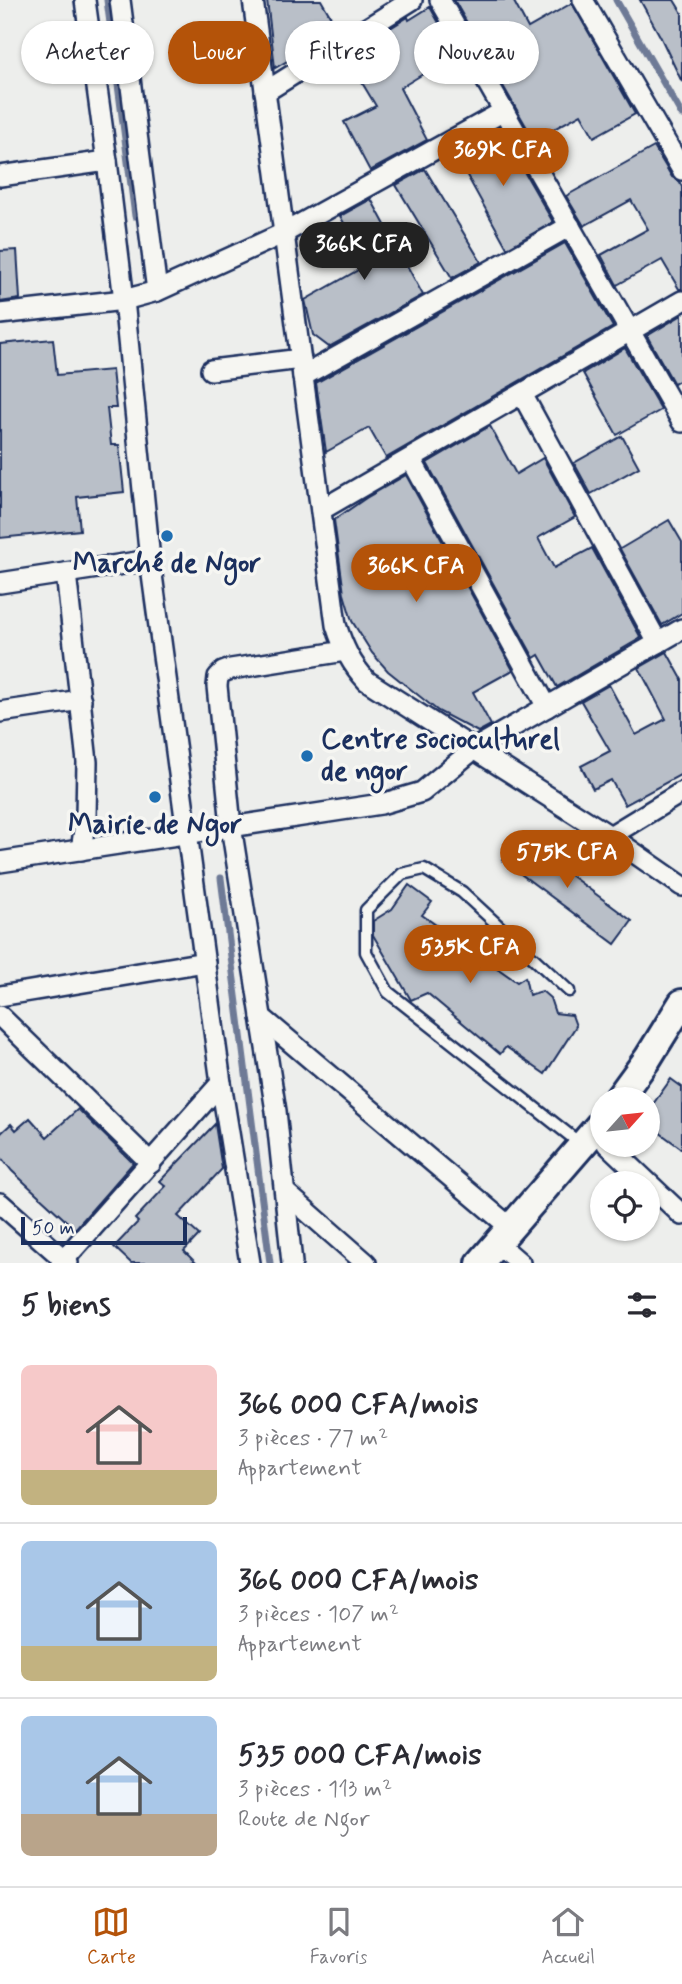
<!DOCTYPE html>
<html lang="fr">
<meta charset="utf-8">
<style>
:root{--surface:#fff;--page:#f7f7f7;--text:#2b2b33;--muted:#7c7c81;--line:#e1e1e2;--accent:#b45309}
body{margin:0;font-family:Mynerve,sans-serif;background:var(--page);color:var(--text);height:100vh;display:flex;flex-direction:column;font-size:26px;white-space:nowrap}
*{box-sizing:border-box;margin:0}
p{font-size:23px;color:var(--muted)}
.icon{flex:none;width:38px;height:38px;fill:none;stroke:currentColor;stroke-width:2;stroke-linecap:round;stroke-linejoin:round}
.map{position:relative;height:1263px;overflow:hidden}
.side{display:flex;flex-direction:column;background:var(--surface);flex:1}
.side>*{flex:none}
.top-card{position:absolute;left:21px;top:21px;width:640px;height:63px;display:flex;gap:14px}
.needle{width:46px;rotate:63deg}
.buttons{position:absolute;left:590px;top:1087px;display:grid;gap:14px}
.buttons a{display:grid;place-items:center;width:70px;height:70px;border-radius:50%;background:var(--surface);box-shadow:0 2px 5px #0004;font-size:35px}
.scale{position:absolute;left:21px;bottom:18px;width:166px;box-sizing:border-box;padding-left:7px;border:4px solid #1b2f5e;border-top:0;font-size:19px;line-height:24px;white-space:nowrap;color:#1b2f5e;-webkit-text-stroke:5px #f6f6f2;paint-order:stroke}
.price{position:absolute;translate:-50% -60px;padding:0 16px;border-radius:24px;background:var(--accent);color:#fff;font-size:23px;line-height:46px;filter:drop-shadow(0 2px 4px #0008)}
.price::after{content:'';position:absolute;left:50%;top:42px;width:21px;height:16px;margin-left:-10px;background:inherit;clip-path:polygon(0 0,100% 0,50% 100%)}
.price.on{background:#222;color:#fff}
ul{padding:0;list-style:none}
li{display:flex;align-items:center;gap:21px;height:175px;padding:0 21px}
li+li{border-top:2px solid var(--line)}
li span{display:grid;place-items:center;flex:none;width:196px;height:140px;border-radius:10px;color:#555}
li>.icon{margin-inline-start:auto}
span .icon{width:84px;height:84px;fill:#fffc;stroke-width:1}
li b{font-size:30px}
h2{display:flex;justify-content:space-between;align-items:center;height:84px;padding:0 21px;font-size:30px}
.pill{padding:0 24px;border-radius:32px;background:var(--surface);box-shadow:0 2px 5px #0004;font-size:24px;line-height:63px}
.pill.on{background:var(--accent);color:#fff}
.dock{display:flex;justify-content:space-around;align-items:center;height:98px;border-top:2px solid var(--line);background:var(--surface);font-size:19px;color:var(--muted)}
.dock a{display:grid;justify-items:center;gap:4px}
.dock .on{color:var(--accent)}
.map>svg:first-child{display:block}
.lines{fill:none;stroke-linecap:round;stroke-linejoin:round}
.stream{stroke:#6e7a96;stroke-width:7}
.building{fill:#b9bfc8;stroke:#1b2f5e;stroke-width:2}
.lane-casing{stroke:#1b2f5e;stroke-width:15}
.street-casing{stroke:#1b2f5e;stroke-width:24}
.secondary-casing{stroke:#1b2f5e;stroke-width:32}
.lane{stroke:#f6f6f2;stroke-width:10}
.street{stroke:#f6f6f2;stroke-width:19}
.secondary{stroke:#f6f6f2;stroke-width:26}
.poi-dot{fill:#1f6fb2;stroke:#f6f6f2;stroke-width:2.5}
.labels{text-anchor:middle;dominant-baseline:central;stroke-width:7;stroke-linejoin:round;paint-order:stroke}
.poi-label{font-size:28px;font-weight:bold;fill:#1b2f5e;stroke:#f6f6f2}
</style>
<div class="map">
<svg width="682" height="1263" viewBox="0 0 682 1263">
<rect width="100%" height="100%" fill="#edeeec"/>
<filter id="ink" filterUnits="userSpaceOnUse"><feTurbulence type="fractalNoise" baseFrequency=".0143" numOctaves="2"/><feDisplacementMap in="SourceGraphic" scale="14" xChannelSelector="R" yChannelSelector="G"/><feConvolveMatrix kernelMatrix="1 2 1 2 8 2 1 2 1" color-interpolation-filters="sRGB"/></filter>
<g filter="url(#ink)">
<g class="lines">
<g class="stream">
<path d="M107,0l28,216"/>
<path d="M616,0l66,115"/>
<path d="M221,878l49,385"/>
</g>
</g>
<g class="building">
<path d="M267,0h54l18,31 -64,37z"/>
<path d="M454,0h59l15,28 44,-25 63,111 -41,23 -13,-23 -47,26z"/>
<path d="M640,0h34l8,13v69l-22,-46z"/>
<path d="M430,7l31,55 -18,11 -5,-8 -38,23 27,52 -57,31 -26,-49 32,-16 -30,-50 62,-39 1,3z"/>
<path d="M499,128l54,94 -46,26 -53,-96z"/>
<path d="M654,147l18,30 7,4 3,6v102h-3l-17,-29 -45,25 -16,-30 47,-26 -17,-29 -47,26 -18,-30z"/>
<path d="M425,169l56,93 -29,16 -56,-93z"/>
<path d="M371,199l52,96 -94,52 -16,-12 -8,-35 53,-30 5,-13 -23,-41z"/>
<path d="M565,243l48,84 -227,131 -17,-30 -43,24 -10,-69z"/>
<path d="M17,250l3,49 -20,3v-51z"/>
<path d="M682,315v64l-8,5 -27,-48z"/>
<path d="M53,339l4,36 55,-5 4,38h-9l4,37h8l5,47 -47,5 3,33 -80,8v-194z"/>
<path d="M625,348l36,62 -44,25 -34,-62z"/>
<path d="M490,426l26,48 27,-16 32,59 -37,21 16,30 38,-20 49,90 -84,49 -18,-32 -5,3 -107,-195z"/>
<path d="M622,436l17,31 -48,27 -17,-31z"/>
<path d="M406,475l107,195 -40,22 18,33 -13,7 -40,-21 -50,-40 -16,-18 -20,-32 -8,-27 -10,-74 32,-22z"/>
<path d="M669,520l13,22v71l-20,12 -42,-76z"/>
<path d="M667,652l15,27v95l-57,31 -14,-25 -18,9 -12,-23 29,-15 -29,-50 28,-16 27,50 30,-16 -27,-51z"/>
<path d="M519,837l113,84 -17,23 -113,-84z"/>
<path d="M409,885l23,17 -10,13 95,67 8,-5 4,18 13,-4 8,7 5,15 17,2 4,11 -31,48 -39,-27 -6,7 -73,-61 -16,7 -38,-65v-14l19,-12z"/>
<path d="M671,1079l11,8v62l-34,-25v-13z"/>
<path d="M78,1109l55,54 -58,66 -63,-58 -12,-15v-22l11,-10 5,6 14,-12 17,19z"/>
<path d="M215,1124l7,45 -44,47 21,19 -15,16 12,12h-65l-17,-16 24,-25 -3,-3 31,-33 -6,-5z"/>
</g>
<g class="lines">
<g class="lane-casing">
<path id="lane" d="M569,991l-107,-99 -38,-23 -22,5 -36,36v42l22,40 194,153"/>
</g>
<g class="street-casing">
<g id="street">
<path d="M85,0l22,161 17,139 26,260 71,523 29,180"/>
<path d="M120,0l37,291"/>
<path d="M253,0l83,625c7,22 15,39 31,56l243,155 72,50"/>
<path d="M440,0l242,422"/>
<path d="M583,0l99,170"/>
<path d="M265,92l147,-92"/>
<path d="M0,176l107,-15"/>
<path d="M0,314l124,-14 33,-9 127,-58 220,-122"/>
<path d="M211,370l90,-11"/>
<path d="M303,376l267,-150"/>
<path d="M522,394l136,249"/>
<path d="M411,459l136,248"/>
<path d="M321,510l361,-209"/>
<path d="M66,573l21,189 -1,55 -5,33"/>
<path d="M0,583l150,-23"/>
<path d="M0,712l81,-12"/>
<path d="M610,836l72,-44"/>
<path d="M0,862l381,-58 41,-12 52,-43 208,-120"/>
<path d="M0,996l205,-34"/>
<path d="M0,1016l151,147"/>
<path d="M261,1017l250,211"/>
<path d="M607,1144l75,71"/>
<path d="M285,1192l81,71"/>
<path d="M0,1203l68,60"/>
<path d="M498,1244l22,19"/>
<path d="M61,1263l160,-180"/>
<path d="M292,1263l-16,-152 -45,-285 -14,-140 1,-9 5,-5 8,-3 114,-18"/>
</g>
</g>
<g class="secondary-casing">
<g id="secondary">
<path d="M618,1099l30,-41 34,-55"/>
<path d="M480,1263l122,-141"/>
</g>
</g>
<use href="#lane" class="lane"/>
<use href="#street" class="street"/>
<use href="#secondary" class="secondary"/>
</g>
</g>
<g class="poi-dot">
<circle cx="167" cy="536" r="7"/>
<circle cx="307" cy="756" r="7"/>
<circle cx="155" cy="797" r="7"/>
</g>
<g class="labels">
<g class="poi-label">
<text x="167" y="564">Marché de Ngor</text>
<text x="321" y="740" text-anchor="start">Centre socioculturel<tspan x="321" dy="32">de ngor</tspan></text>
<text x="155" y="825">Mairie de Ngor</text>
</g>
</g>
</svg>
<div class="buttons">
<a><svg class="needle" viewBox="-14 -14 28 28"><path d="M0-13l5 13h-10z" fill="#e53935"/><path d="M0 13l5-13h-10z" fill="#7c7c81"/></svg></a>
<a><svg class="icon" aria-label="locate" viewBox="0 0 24 24"><circle cx="12" cy="12" r="6"/><path d="M12 2v4M12 18v4M2 12h4M18 12h4"/></svg></a>
</div>
<div class="scale">50 m</div>
<b class="price" style="left:503px;top:188px">369K CFA</b>
<b class="price on" style="left:364px;top:282px">366K CFA</b>
<b class="price" style="left:416px;top:604px">366K CFA</b>
<b class="price" style="left:567px;top:890px">575K CFA</b>
<b class="price" style="left:470px;top:985px">535K CFA</b>
<div class="top-card">
<a class="pill">Acheter</a>
<a class="pill on">Louer</a>
<a class="pill">Filtres</a>
<a class="pill">Nouveau</a>
</div>
</div>
<section class="side">
<h2>5 biens<svg class="icon" aria-label="filters" viewBox="0 0 24 24"><path d="M4 7h16M4 17h16"/><circle cx="9" cy="7" r="2"/><circle cx="15" cy="17" r="2"/></svg></h2>
<ul>
<li><span style="background:linear-gradient(#f6c9c9 75%,#c2b280 0)"><svg class="icon" aria-label="home" viewBox="0 0 24 24"><path d="M3 11l9-7 9 7M6 9v11h12V9"/></svg></span><div><b>366 000 CFA/mois</b><p>3 pièces · 77 m²</p><p>Appartement</p></div></li>
<li><span style="background:linear-gradient(#a9c7e8 75%,#c2b280 0)"><svg class="icon" aria-label="home" viewBox="0 0 24 24"><path d="M3 11l9-7 9 7M6 9v11h12V9"/></svg></span><div><b>366 000 CFA/mois</b><p>3 pièces · 107 m²</p><p>Appartement</p></div></li>
<li><span style="background:linear-gradient(#a9c7e8 70%,#b9a48a 0)"><svg class="icon" aria-label="home" viewBox="0 0 24 24"><path d="M3 11l9-7 9 7M6 9v11h12V9"/></svg></span><div><b>535 000 CFA/mois</b><p>3 pièces · 113 m²</p><p>Route de Ngor</p></div></li>
</ul>
</section>
<nav class="dock">
<a class="on"><svg class="icon" aria-label="map" viewBox="0 0 24 24"><path d="M3 6l6-2 6 2 6-2v14l-6 2-6-2-6 2zM9 4v14M15 6v14"/></svg>Carte</a>
<a><svg class="icon" aria-label="saved" viewBox="0 0 24 24"><path d="M7 4h10v16l-5-4-5 4z"/></svg>Favoris</a>
<a><svg class="icon" aria-label="home" viewBox="0 0 24 24"><path d="M3 11l9-7 9 7M6 9v11h12V9"/></svg>Accueil</a>
</nav>
